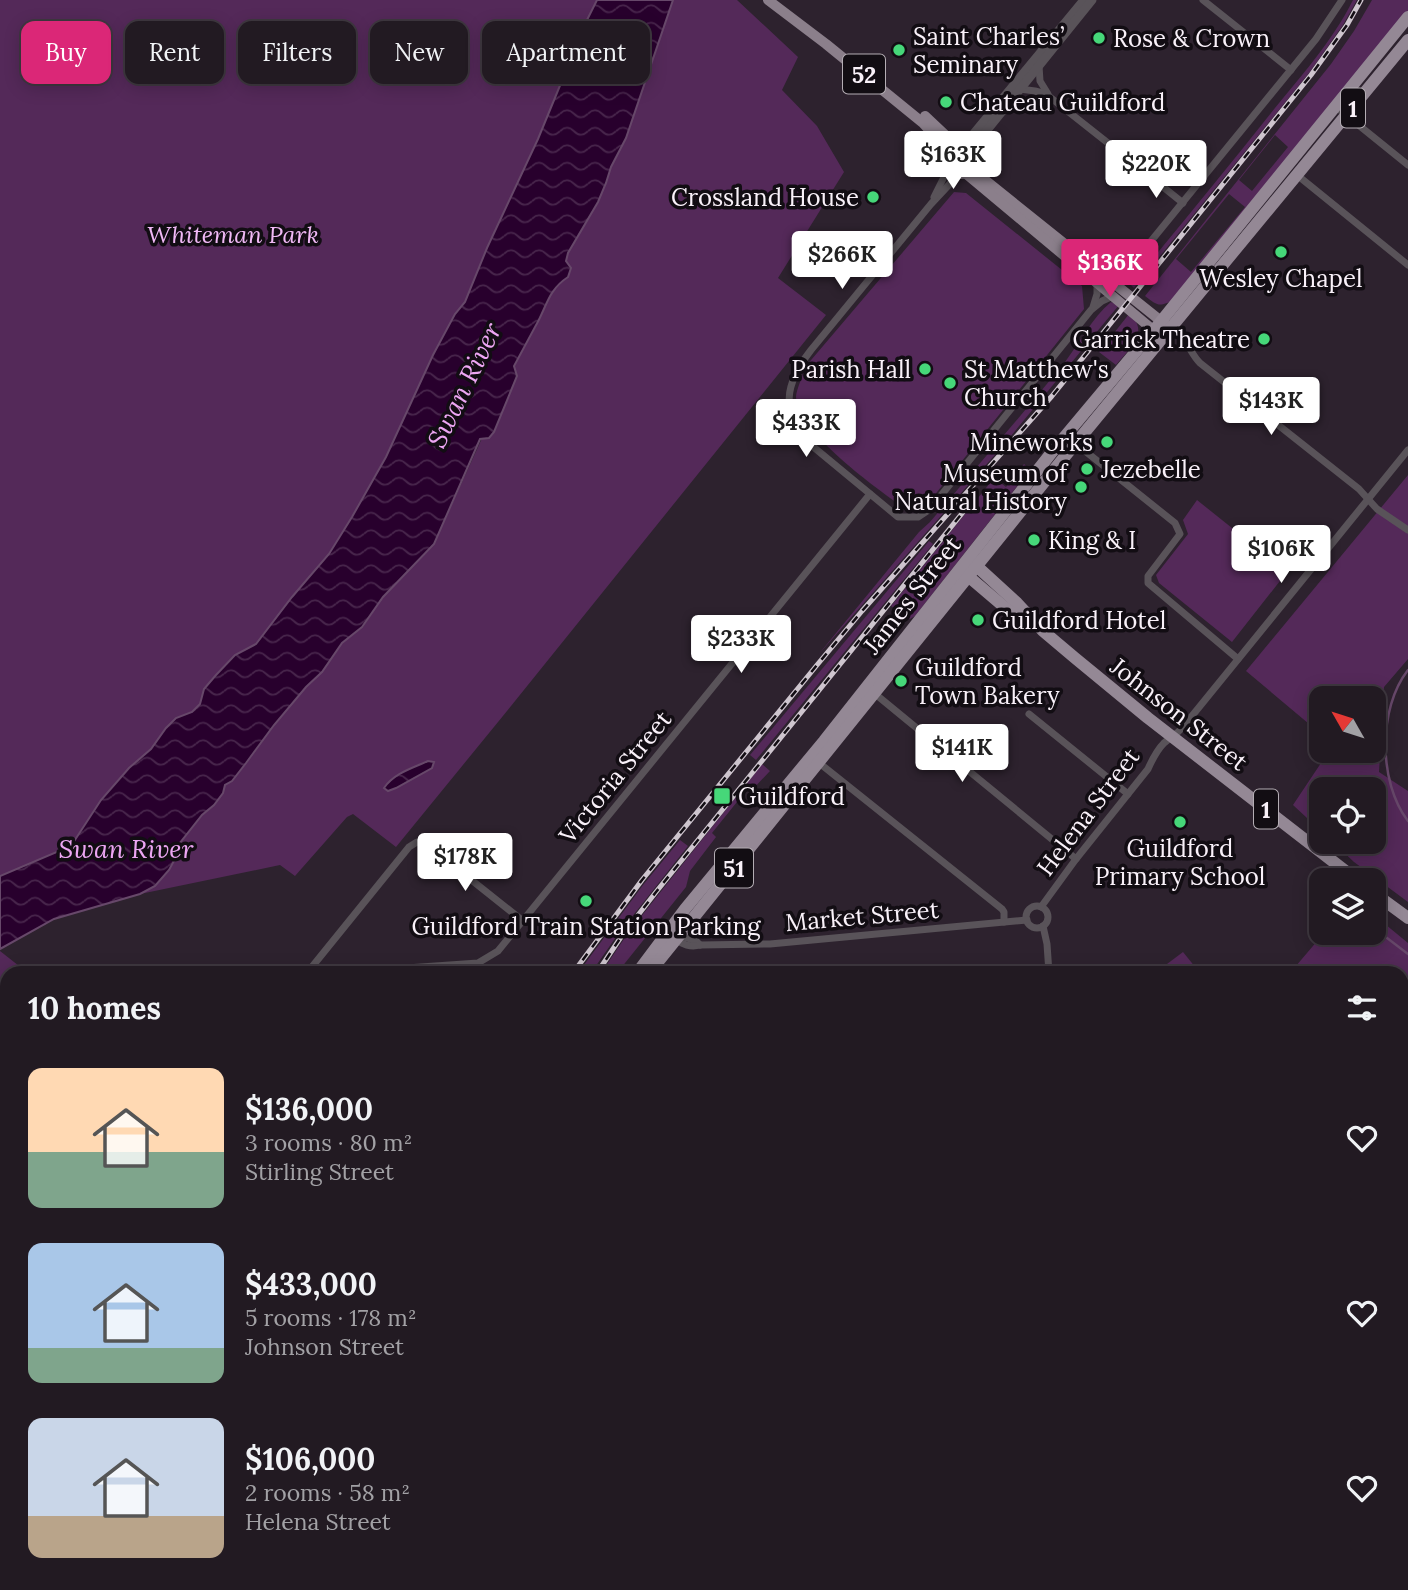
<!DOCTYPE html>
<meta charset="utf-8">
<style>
:root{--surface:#221a22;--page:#2a232a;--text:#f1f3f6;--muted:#a2a1a5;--line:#3f3840;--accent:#db2777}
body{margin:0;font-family:Lora,serif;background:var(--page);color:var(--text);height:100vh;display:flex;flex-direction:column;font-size:26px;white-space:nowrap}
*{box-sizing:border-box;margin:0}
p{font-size:23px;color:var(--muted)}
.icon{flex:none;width:38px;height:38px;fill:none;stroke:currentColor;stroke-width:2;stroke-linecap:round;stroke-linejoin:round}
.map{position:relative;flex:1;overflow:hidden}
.panel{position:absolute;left:0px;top:966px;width:1409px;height:625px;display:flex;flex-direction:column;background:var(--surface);border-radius:21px 21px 0 0;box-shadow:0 4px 18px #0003,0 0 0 2px var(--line)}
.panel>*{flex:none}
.top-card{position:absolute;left:21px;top:21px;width:700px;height:63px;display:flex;gap:14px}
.needle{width:46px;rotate:309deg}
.controls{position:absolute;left:1309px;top:686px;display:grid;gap:14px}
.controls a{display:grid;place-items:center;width:77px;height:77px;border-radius:14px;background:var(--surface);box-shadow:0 4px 18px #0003,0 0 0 2px var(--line);font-size:35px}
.price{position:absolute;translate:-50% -60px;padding:0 16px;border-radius:7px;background:#fff;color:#222;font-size:23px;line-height:46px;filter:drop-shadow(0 2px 4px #0008)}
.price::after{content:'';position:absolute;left:50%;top:42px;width:21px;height:16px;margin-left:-10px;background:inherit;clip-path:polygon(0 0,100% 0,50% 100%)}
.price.selected{background:var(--accent);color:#fff}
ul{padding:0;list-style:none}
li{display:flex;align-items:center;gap:21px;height:175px;padding:0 28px}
li span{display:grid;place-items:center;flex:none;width:196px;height:140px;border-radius:14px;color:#555}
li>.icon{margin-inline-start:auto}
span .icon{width:84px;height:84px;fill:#fffc;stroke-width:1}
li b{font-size:30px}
h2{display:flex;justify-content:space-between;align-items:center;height:84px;padding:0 28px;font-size:30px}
.tag{padding:0 24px;border-radius:14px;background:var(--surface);box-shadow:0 4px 18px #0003,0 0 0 2px var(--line);font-size:24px;line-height:63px}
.tag.selected{background:var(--accent);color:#fff}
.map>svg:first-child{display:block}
.green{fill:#542959;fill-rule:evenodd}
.water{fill:url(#water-waves);stroke:#67486a;stroke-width:2}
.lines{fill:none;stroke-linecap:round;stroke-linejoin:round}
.stream{stroke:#67486a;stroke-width:2.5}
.minor{stroke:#595359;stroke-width:7}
.tertiary{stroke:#595359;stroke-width:9}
.primary{stroke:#8b7f8b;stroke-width:10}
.trunk{stroke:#948895;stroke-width:12}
.rail-casing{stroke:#cec5ce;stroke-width:5}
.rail{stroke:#120d13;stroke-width:2.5;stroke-dasharray:8;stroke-linecap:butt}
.poi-dot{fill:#46d779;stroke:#120d13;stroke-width:2.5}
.labels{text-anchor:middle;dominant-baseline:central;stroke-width:7;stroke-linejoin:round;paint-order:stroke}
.shield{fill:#120d13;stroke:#b4adb4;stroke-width:2}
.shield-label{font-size:23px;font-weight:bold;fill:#f9f1f9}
.poi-label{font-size:24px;fill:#f9f1f9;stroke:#120d13;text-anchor:start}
.park-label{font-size:24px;font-style:italic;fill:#f1b9f6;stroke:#120d13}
.street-label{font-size:24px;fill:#f9f1f9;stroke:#120d13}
.water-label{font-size:26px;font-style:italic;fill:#eda6f3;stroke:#120d13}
</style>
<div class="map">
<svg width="1408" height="1590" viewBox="0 0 1408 1590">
<defs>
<pattern id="water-waves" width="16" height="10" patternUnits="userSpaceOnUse" patternTransform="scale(1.75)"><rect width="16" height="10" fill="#28002d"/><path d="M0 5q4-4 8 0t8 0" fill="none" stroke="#48264c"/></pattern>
</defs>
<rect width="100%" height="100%" fill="#2d222e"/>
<g class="green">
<path d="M0,0h597l-10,20 -49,119 -51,109 -22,54 -10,12 -22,41 -47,102 -34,60 -23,37 -37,43 -36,47 -21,11 -19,20 -12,14 -4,15 -8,8 -16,6 -10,10 -15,21 -22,19 -28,32 -30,46 -71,30z"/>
<path d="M673,0h64l61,57 -16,33 35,36 27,46 -66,106 48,37 -319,396 -111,136 -43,-33 -6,3 -52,59 -15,-11 -140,29 15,-8 20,-27 1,-10 26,-34 12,-10 9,-12 2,-8 7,-4 14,-18 28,-38 32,-38 16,-15 20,-29 21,-16 20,-30 51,-53 88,-194 13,-22 13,-29 9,-15 11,-31 30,-51 8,-19 5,-16 15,-29z"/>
<path d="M1353,0h4l-14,25 -34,48 -175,215 -3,-3c47,-57 94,-114 140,-172 29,-36 61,-71 82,-113z"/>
<path d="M1372,0h36v11l-234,289c-15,7 -16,6 -29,-4l186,-232 23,-33zM1275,135l13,12 -36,44 -13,-11zM1229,194l16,13 -54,65 -15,-13z"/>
<path d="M954,192l12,1 116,93 2,23 -159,198 -15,5c-29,-20 -112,-79 -114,-115 0,-7 8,-24 10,-31z"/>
<path d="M1111,302l8,3 -118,143 -183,207 101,-123 11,-10c45,-53 91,-106 135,-160 15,-20 27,-44 46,-60z"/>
<path d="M1129,314c22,18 0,35 -13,51l-17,-13z"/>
<path d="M1024,464l6,5 -8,11 -107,136 -5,3 -19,-13 103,-128 12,9z"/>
<path d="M1408,475v184l-24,28 -5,85 29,19v111l-54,-40 -21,-20h41v-53h-53v42l-28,-26 36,-54h45v-53h-53v36l-75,-63z"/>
<path d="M1197,500l90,72 -55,70 -73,-59 -3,-8 32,-41 -5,-14z"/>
<path d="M929,541l4,3 -177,216 -6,-5z"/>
<path d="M762,764l8,7 -17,18 -4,-2 -37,46 4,4 -26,34 -4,16 -69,86h-16l27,-40z"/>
<path d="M680,840l8,6 -72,91 -25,36h-13l65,-88z"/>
<path d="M1374,915l34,28v236l-6,6v-212h-112l34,-40h50z"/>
<path d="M0,951l28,22h-21v308l-7,-3z"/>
<path d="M1183,952l17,21h-45z"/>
<path d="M1408,1233v357h-201l-3,-6h198v-349z"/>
<path d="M921,1584h171l1,6h-177z"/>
</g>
<g class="water">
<path d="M597,0h76l-47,138 -15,29 -5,16 -8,19 -30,51 -2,8 5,7 -3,9c-21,14 -21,30 -33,50 -7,13 -14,26 -21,39l3,10 -23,56 -5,6 -9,1 -46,105 -51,53 -21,30 -20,16 -20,29 -16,15 -32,38 -28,38 -14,18 -7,4 -2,8 -9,12 -12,10 -26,33 -1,11 -6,11 -14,16 -15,8 -86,25 -54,30v-73l71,-30 30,-46 28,-32 22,-19 15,-21 10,-10 16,-6 8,-8 4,-15 12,-14 19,-20 21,-11 36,-47 37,-43 23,-37 34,-60 47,-102 22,-41 10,-12 22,-54 51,-109 49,-119z"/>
<path d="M428,761l6,1 -2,6 -36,20 -8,3 -4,-3c10,-15 29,-20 44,-27z"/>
<path d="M1408,1179v54l-6,2v-50z"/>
<path d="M0,1278l7,3v67l-7,-3z"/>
<path d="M1092,1584h112l3,6h-114z"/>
</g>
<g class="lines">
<g class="stream">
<path d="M1408,670c-30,38 -30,112 0,151"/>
<path d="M1374,928l34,26"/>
</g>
<g class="minor">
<path d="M1203,0l88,70"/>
<path d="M1039,66l1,15 8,13"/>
<path d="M1020,89l15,2 11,3 67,53"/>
<path d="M1335,106l73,59"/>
<path d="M959,174l-28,30 -120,146c-27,35 -31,60 0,95l87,72h20l12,-8 161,-199 11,-9 11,-5"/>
<path d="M1147,174l36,29"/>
<path d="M1297,175l111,90"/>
<path d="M934,197l15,-30"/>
<path d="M1116,284l200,-245 26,-39"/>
<path d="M1093,307l4,-13v-11"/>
<path d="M1170,329c17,7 19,23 30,34l159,126 18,20 31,21"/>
<path d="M1075,443l100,80 5,11 -32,42v7l90,76"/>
<path d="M874,693l202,166"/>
<path d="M1029,714l99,80"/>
<path d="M818,762l184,147 2,3v10"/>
<circle cx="1037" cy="917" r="11"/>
<path d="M1041,907l35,-48 72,-90c4,-9 9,-19 16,-26 7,-6 12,-8 19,-16l225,-277"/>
<path d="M1043,926l4,18 2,29"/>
<path d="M678,935l18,6 4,4"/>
<path d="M674,939c9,5 16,9 26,6l70,-1 257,-24"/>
<path d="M307,973l102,-126 8,-5 8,1 98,78"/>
<path d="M335,973l143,-10 20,-12 372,-457"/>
<path d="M0,1445l7,3"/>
<path d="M0,1553h7"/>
<path d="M673,1584l11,6"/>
<path d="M84,1590l5,-6"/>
<path d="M208,1590l3,-6"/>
<path d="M349,1590l3,-6"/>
<path d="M593,1590l6,-6"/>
</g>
<g class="tertiary">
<path d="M961,149l123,-149"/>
<path d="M972,159l3,-10 8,-14 109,-135"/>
</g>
<g class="primary">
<path d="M768,0l58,44 97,79 11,12 14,25"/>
<path d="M925,116l35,33"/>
<circle cx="960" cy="162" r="12"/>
<path d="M972,165l13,15 181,145"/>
<path d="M965,173l193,161"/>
</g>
<g class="trunk">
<path d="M971,561l46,42 26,28 32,27 73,60 209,162"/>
<path d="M962,571l47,40 22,13"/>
<path d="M1374,893l34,25"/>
<path d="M637,973l48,-64 139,-168 232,-294 98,-117 254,-313"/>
<path d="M649,973l417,-518 342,-415"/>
<path d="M437,1590l1,-6"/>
<path d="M454,1590l1,-6"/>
</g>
<g class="rail-casing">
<g id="rail">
<path d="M573,973l69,-93 175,-215 45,-54 190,-215 259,-321 36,-50 14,-25"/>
<path d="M597,973l24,-36 35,-45 312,-386"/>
<path d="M236,1590l4,-6"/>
<path d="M251,1590l4,-6"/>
</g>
</g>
<use href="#rail" class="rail"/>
</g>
<g class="poi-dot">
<circle cx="1099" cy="38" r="7"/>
<circle cx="899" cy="50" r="7"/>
<circle cx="946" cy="102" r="7"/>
<circle cx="873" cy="197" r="7"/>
<circle cx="1281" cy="252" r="7"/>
<circle cx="1264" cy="339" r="7"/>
<circle cx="925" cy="369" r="7"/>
<circle cx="950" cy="383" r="7"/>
<circle cx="1107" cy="442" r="7"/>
<circle cx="1087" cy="469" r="7"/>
<circle cx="1081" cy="487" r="7"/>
<circle cx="1034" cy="540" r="7"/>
<circle cx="978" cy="620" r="7"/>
<circle cx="901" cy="681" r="7"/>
<rect x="713" y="787" width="18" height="18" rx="3.5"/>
<circle cx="1180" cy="822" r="7"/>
<circle cx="586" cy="901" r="7"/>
</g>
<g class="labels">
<g class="shield">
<rect x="843" y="54.5" width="42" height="39" rx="5"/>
<rect x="1341" y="88.5" width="24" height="39" rx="5"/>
<rect x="1254" y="789.5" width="24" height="39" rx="5"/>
<rect x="715" y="848.5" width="38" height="39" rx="5"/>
</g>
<g class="shield-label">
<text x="864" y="74">52</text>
<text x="1353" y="108">1</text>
<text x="1266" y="809">1</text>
<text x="734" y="868">51</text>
</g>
<g class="poi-label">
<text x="913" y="36">Saint Charles’<tspan x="913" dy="28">Seminary</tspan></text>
<text x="1113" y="38">Rose &amp; Crown</text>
<text x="960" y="102">Chateau Guildford</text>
<text x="859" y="197" text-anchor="end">Crossland House</text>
<text x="1281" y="278" text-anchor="middle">Wesley Chapel</text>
<text x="1250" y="339" text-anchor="end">Garrick Theatre</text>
<text x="911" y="369" text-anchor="end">Parish Hall</text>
<text x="964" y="369">St Matthew's<tspan x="964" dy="28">Church</tspan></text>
<text x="1093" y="442" text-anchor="end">Mineworks</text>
<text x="1101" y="469">Jezebelle</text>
<text x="1067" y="473" text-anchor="end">Museum of<tspan x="1067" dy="28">Natural History</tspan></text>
<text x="1048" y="540">King &amp; I</text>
<text x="992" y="620">Guildford Hotel</text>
<text x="915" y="667">Guildford<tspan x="915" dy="28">Town Bakery</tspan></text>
<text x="738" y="796">Guildford</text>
<text x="1180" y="848" text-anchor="middle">Guildford<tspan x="1180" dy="28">Primary School</tspan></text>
<text x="586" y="926" text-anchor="middle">Guildford Train Station Parking</text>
</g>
<g class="park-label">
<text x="233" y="234">Whiteman Park</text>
</g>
<g class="street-label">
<text transform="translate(912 595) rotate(-52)">James Street</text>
<text transform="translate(1179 714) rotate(38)">Johnson Street</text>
<text transform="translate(615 777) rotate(-51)">Victoria Street</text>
<text transform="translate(1088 812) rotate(-53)">Helena Street</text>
<text transform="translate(862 916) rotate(-5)">Market Street</text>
</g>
<g class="water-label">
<text transform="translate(464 385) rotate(-64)">Swan River</text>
<text x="126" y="848">Swan River</text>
</g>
</g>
</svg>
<div class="controls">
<a><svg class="needle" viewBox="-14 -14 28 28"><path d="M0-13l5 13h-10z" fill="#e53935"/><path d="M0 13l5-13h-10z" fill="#a2a1a5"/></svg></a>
<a><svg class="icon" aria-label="locate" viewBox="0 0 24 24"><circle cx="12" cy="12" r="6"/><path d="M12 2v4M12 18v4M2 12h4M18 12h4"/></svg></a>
<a><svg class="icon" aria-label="layers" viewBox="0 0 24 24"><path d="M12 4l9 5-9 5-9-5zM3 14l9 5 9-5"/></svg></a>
</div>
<b class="price" style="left:953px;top:191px">$163K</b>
<b class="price" style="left:1156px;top:200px">$220K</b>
<b class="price" style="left:842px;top:291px">$266K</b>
<b class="price selected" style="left:1110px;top:299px">$136K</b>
<b class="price" style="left:1271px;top:437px">$143K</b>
<b class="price" style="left:806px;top:459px">$433K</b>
<b class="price" style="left:1281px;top:585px">$106K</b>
<b class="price" style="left:741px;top:675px">$233K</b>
<b class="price" style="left:962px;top:784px">$141K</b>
<b class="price" style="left:465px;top:893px">$178K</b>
<div class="top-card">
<a class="tag selected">Buy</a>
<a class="tag">Rent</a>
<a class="tag">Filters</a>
<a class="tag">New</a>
<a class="tag">Apartment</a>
</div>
<section class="panel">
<h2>10 homes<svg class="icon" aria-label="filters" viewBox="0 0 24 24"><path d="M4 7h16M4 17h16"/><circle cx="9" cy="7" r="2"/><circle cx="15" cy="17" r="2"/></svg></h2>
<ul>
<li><span style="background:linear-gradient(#ffd9b3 60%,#7fa58c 0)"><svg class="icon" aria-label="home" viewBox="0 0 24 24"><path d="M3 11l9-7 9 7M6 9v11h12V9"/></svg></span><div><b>$136,000</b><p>3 rooms · 80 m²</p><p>Stirling Street</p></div><svg class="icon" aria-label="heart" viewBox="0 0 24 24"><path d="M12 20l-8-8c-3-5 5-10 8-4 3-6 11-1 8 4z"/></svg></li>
<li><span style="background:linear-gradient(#a9c7e8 75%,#7fa58c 0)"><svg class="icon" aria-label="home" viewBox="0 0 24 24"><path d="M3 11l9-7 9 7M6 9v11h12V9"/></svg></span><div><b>$433,000</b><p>5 rooms · 178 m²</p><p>Johnson Street</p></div><svg class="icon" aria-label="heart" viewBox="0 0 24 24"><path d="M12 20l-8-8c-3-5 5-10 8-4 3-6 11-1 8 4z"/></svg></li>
<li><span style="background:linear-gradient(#c9d6e8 70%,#b9a48a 0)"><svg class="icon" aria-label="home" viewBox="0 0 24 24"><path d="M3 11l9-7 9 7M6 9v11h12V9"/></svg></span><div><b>$106,000</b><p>2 rooms · 58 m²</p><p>Helena Street</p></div><svg class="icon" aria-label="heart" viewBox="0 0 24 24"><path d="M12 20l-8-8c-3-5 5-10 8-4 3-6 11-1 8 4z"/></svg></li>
</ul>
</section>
</div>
